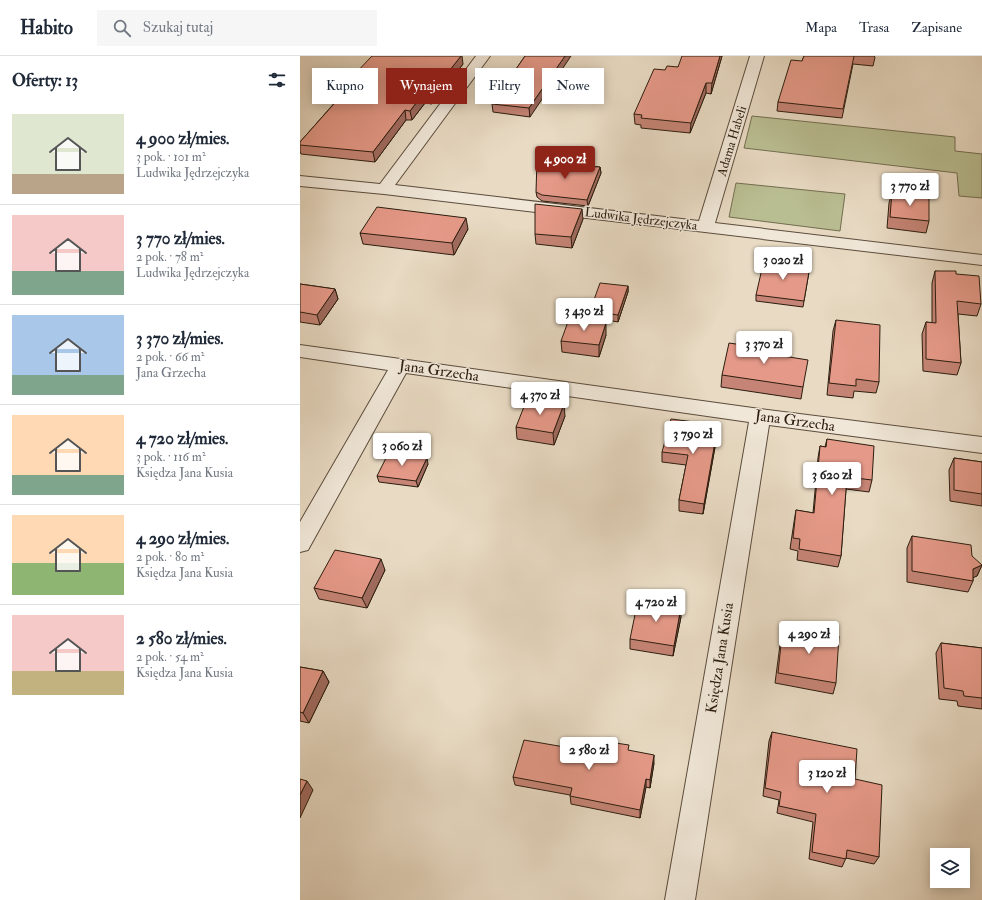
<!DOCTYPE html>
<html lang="pl">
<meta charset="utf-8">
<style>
:root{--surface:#fff;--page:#f6f6f7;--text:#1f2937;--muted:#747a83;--line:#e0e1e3;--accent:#8f2418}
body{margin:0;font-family:"IM FELL Double Pica",serif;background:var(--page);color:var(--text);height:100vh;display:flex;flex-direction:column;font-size:15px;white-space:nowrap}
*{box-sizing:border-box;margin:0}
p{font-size:13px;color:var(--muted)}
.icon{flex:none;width:22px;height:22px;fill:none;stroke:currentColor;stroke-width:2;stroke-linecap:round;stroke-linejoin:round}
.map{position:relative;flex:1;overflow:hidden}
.details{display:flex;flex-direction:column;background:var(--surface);width:300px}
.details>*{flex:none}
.hud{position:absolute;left:12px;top:12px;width:380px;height:36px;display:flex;gap:8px}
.controls{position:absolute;left:630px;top:792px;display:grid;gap:8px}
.controls a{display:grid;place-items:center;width:40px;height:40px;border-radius:0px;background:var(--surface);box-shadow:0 2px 10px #0003;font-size:20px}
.price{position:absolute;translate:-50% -34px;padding:0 9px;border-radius:4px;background:#fff;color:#222;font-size:13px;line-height:26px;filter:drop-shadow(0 1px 2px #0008)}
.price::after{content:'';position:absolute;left:50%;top:24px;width:12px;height:9px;margin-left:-6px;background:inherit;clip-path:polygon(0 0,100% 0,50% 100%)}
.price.selected{background:var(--accent);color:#fff}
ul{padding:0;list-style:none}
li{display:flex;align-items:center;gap:12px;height:100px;padding:0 12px}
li+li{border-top:1px solid var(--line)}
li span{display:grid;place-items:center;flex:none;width:112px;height:80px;border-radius:0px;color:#555}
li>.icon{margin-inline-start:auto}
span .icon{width:48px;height:48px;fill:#fffc;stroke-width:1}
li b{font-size:17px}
h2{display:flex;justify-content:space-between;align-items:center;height:48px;padding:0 12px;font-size:17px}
.pill{padding:0 14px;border-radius:0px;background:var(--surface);box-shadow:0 2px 10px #0003;font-size:14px;line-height:36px}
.pill.selected{background:var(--accent);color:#fff}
header{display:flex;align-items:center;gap:24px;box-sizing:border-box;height:56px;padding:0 20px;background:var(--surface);border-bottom:1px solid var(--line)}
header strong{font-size:19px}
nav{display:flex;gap:22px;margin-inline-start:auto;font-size:14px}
.search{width:280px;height:36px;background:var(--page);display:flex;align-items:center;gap:10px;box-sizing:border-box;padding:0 14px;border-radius:0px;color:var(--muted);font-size:15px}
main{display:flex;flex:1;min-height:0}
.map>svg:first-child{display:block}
.green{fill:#b9be92;stroke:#726e50}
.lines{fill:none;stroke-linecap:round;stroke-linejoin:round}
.minor-casing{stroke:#5b4c3c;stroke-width:2}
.minor{fill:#f0e7d8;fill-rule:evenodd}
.wall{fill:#c58475;stroke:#2c1d0f}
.shaded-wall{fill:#a06b5f;stroke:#2c1d0f}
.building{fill:#e59988;stroke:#2c1d0f}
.labels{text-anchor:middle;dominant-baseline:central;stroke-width:3;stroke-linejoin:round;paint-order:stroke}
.far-street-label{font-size:13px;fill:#2c1d0f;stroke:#f0e7d8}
.street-label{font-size:15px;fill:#2c1d0f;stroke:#f0e7d8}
</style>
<header>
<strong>Habito</strong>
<div class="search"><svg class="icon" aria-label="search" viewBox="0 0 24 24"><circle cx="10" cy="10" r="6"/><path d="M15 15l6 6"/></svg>Szukaj tutaj</div>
<nav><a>Mapa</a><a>Trasa</a><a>Zapisane</a></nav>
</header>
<main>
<section class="details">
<h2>Oferty: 13<svg class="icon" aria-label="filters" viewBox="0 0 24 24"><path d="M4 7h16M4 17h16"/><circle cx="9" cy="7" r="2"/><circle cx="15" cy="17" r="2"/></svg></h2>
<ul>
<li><span style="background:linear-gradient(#dfe7d0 75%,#b9a48a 0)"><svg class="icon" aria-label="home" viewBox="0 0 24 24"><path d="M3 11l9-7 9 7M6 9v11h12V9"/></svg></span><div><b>4 900 zł/mies.</b><p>3 pok. · 101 m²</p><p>Ludwika Jędrzejczyka</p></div></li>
<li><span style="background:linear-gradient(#f6c9c9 70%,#7fa58c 0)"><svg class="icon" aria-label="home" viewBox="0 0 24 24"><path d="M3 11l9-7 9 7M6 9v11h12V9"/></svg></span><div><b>3 770 zł/mies.</b><p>2 pok. · 78 m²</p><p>Ludwika Jędrzejczyka</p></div></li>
<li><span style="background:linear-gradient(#a9c7e8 75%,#7fa58c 0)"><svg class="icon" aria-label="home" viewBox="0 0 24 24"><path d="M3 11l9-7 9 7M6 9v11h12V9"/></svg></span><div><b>3 370 zł/mies.</b><p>2 pok. · 66 m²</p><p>Jana Grzecha</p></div></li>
<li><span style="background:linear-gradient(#ffd9b3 75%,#7fa58c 0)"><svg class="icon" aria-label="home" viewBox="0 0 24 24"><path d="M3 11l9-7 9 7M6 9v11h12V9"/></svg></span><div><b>4 720 zł/mies.</b><p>3 pok. · 116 m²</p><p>Księdza Jana Kusia</p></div></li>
<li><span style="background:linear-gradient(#ffd9b3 60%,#8fb573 0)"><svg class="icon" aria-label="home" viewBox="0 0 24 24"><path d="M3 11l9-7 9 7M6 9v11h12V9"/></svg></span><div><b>4 290 zł/mies.</b><p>2 pok. · 80 m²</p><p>Księdza Jana Kusia</p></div></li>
<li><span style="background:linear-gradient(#f6c9c9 70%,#c2b280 0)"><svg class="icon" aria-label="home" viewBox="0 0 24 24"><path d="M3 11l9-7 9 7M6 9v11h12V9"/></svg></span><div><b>2 580 zł/mies.</b><p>2 pok. · 54 m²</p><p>Księdza Jana Kusia</p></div></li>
</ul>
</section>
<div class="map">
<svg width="682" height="844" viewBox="0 0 682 844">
<rect width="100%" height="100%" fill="#e8dac3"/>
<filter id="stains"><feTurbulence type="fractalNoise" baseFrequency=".005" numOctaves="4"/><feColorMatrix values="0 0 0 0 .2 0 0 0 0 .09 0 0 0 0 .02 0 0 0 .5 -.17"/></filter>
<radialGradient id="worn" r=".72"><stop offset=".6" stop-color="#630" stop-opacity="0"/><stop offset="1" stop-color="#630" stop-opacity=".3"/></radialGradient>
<g class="green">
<path d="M452,60l203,21v14l27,3v44l-23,-2 -2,-23 -213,-25z"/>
<path d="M436,127l109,11 -5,37 -111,-14z"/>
</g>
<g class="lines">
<g class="minor-casing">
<g id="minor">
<path d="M176,0h14l-95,129 304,36 51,-165h14l-49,167 267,32v10l-598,-71 -84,-8v-10l80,8z"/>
<path d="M0,289l460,64 222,28v16l-213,-28 -74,475h-30l84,-478 -343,-49 -98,177 -8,2v-30l88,-152 -88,-13z"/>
</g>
</g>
<use href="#minor" class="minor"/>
</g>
<g class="wall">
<path d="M225,0l5,61 -37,-5 -1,-8z"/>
<path d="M422,0l-11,38 -5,-1 -16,40 -49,-5v-3l-6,-1 -1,-10 31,-44 13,-3z"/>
<path d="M504,0h70l1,1 -2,9 -20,-2 -11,54 -65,-7 1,-9 24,-41z"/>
<path d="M163,8l-31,40 -7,-1 -13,17h-6l-31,42 -74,-8 -1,-3v-9l52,-59 -1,-5z"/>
<path d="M282,108v2l18,1 1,6 -13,33 -46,-5 -5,-4 -1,-5z"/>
<path d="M592,136l37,29 -3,12 -39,-5 2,-25z"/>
<path d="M283,163l-11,29 -36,-4 -1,-10z"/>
<path d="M168,173l-14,26 -91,-11 -3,-11z"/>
<path d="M510,210l-7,41 -47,-6v-6z"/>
<path d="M635,215l21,3 25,30 -4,12 -19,-2 3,49 -4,12 -34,-4 -1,-37 4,-12 6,1v-40z"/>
<path d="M0,228l35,5 3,10 -18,26 -20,-3z"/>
<path d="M328,230v6l-10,30 -28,-5v-6z"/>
<path d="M536,264l43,62 -3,11 -22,-2 -1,7 -26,-3 6,-64z"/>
<path d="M306,279l-7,22 -37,-5 -1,-11z"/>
<path d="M483,300l20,31 -2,12 -80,-12 1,-12z"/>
<path d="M265,360l-11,29 -37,-6 -1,-12z"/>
<path d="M418,369l-1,11 -14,78 -24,-3v-11l7,-35 -24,-3v-10z"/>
<path d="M527,383l45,41 -3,12 -23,-3 -5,67 -3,11 -41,-7 1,-9 -8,-2 4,-27 2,-12 17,3 5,-55 2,-12 5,1z"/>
<path d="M654,402l28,4v44l-32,-5 -1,-31z"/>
<path d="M128,408l-10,23 -39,-5 -2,-6z"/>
<path d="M612,480l70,29 -5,11 -4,1v4l-5,11 -61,-10v-34z"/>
<path d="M85,514l-18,38 -48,-9 -5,-11z"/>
<path d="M381,561l-8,39 -43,-7v-10z"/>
<path d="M483,570l53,57 -3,11 -58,-11 6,-46z"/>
<path d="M641,587l41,5v61l-24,-3 -1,-5 -18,-2 -3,-46z"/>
<path d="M0,611l23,4 6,11 -20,41 -9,-2z"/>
<path d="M472,676l83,47 24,78 -5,7 -28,-6 -4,9 -33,-8 4,-37 -36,-9 2,-13 -16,-4 6,-55z"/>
<path d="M329,695l25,12 -4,25 -4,-1 -6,31 -69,-14 -1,-9 -55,-10 -2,-8 86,-24z"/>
</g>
<g class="shaded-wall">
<path d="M161,0h1l1,8 -31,40 -2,-9z"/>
<path d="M265,0h6l-41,61 -1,-9z"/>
<path d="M420,0h2l-11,38 1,-11z"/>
<path d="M406,27v10l-16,40 1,-10z"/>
<path d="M123,38l2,9 -13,17 -2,-9z"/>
<path d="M105,54l1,10 -31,42 -2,-10z"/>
<path d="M300,111l1,6 -13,33 -1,-6z"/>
<path d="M282,153l1,10 -11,29 -1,-11z"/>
<path d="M166,162l2,11 -14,26 -2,-12z"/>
<path d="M328,230v6l-10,30v-7z"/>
<path d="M35,233l3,10 -18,26 -3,-10z"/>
<path d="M306,267v12l-7,22v-12z"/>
<path d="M264,348l1,12 -11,29 -1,-12z"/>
<path d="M418,369l-1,11 -14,78 1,-10z"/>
<path d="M127,402l1,6 -10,23 -2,-6z"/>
<path d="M81,503l4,11 -18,38 -5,-10z"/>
<path d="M682,509l-5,11 -9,4 5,-11z"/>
<path d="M381,551v10l-8,39 1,-10z"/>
<path d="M23,615l6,11 -20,41 -6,-10z"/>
<path d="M354,699v8l-4,25v-8z"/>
<path d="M346,723v8l-6,31v-8z"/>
<path d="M7,725l6,9 -13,28v-23z"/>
</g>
<g class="building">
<path d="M72,0h89l-31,39 -7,-1 -13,17 -5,-1 -32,42 -73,-7v-3l56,-63 -5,-1z"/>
<path d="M225,0h40l-36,52 -37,-4z"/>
<path d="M382,0h38l-8,27h-6l-15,40 -50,-5 1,-3 -8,-1 20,-45 11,1 2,-4 11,1z"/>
<path d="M504,0h50l-11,53 -65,-7 13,-42 11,1z"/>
<path d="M237,104l45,4 -1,2 19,1 -13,33 -45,-5 -6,-3z"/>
<path d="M592,136l37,5v24l-39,-4z"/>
<path d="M235,148l47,5 -11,28 -36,-3z"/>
<path d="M77,151l89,11 -14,25 -92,-10z"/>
<path d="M464,204l46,6 -6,35 -48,-6z"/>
<path d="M635,215h21v3l23,2 2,28 -24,-3 4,62 -35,-4v-37l10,1z"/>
<path d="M300,227l28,3 -10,29 -28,-4z"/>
<path d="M0,228l35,5 -18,26 -17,-3z"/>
<path d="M269,263l37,4 -7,22 -38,-4z"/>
<path d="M536,264l44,5 -1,57 -23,-3v7l-27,-3z"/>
<path d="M429,287l55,8 -1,5 25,4 -5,27 -81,-12z"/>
<path d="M227,343l37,5 -11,29 -37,-6z"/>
<path d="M371,363l47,6 -14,79 -25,-4 9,-45 -26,-3z"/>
<path d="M527,383l47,7 -2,34 -25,-3 -6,79 -42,-7 1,-10 -7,-1 3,-28 18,3 6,-67 6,1z"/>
<path d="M89,396l38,6 -11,23 -39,-5z"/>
<path d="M654,402l28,4v32l-28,-4z"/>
<path d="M612,480l59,9 1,11 10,9 -9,4v12l-61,-10z"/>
<path d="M35,494l46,9 -19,39 -48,-10z"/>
<path d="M338,544l43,7 -7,39 -44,-7z"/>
<path d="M483,570l56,10 -3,47 -58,-10z"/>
<path d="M641,587l41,5v50l-18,-2 -1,-5 -19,-3z"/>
<path d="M0,611l23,4 -20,42 -3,-1z"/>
<path d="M472,676l85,17 -2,30 27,6 -3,72 -32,-7 -1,9 -34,-7 4,-38 -37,-8 2,-14 -16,-4z"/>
<path d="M224,684l75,13 3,-12 27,4 -1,5 26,5 -4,25 -4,-1 -6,31 -70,-14 2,-8 -59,-11z"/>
<path d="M0,723l7,2 -7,14z"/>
</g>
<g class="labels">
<g class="far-street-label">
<text transform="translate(432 85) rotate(-73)">Adama Habeli</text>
<text transform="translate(341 163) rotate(7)">Ludwika Jędrzejczyka</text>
</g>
<g class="street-label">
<text transform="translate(139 315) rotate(8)">Jana Grzecha</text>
<text transform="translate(495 365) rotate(8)">Jana Grzecha</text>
<text transform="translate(420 602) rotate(-81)">Księdza Jana Kusia</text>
</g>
</g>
<rect width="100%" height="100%" filter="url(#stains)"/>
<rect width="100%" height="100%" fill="url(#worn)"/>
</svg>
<div class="controls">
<a><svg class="icon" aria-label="layers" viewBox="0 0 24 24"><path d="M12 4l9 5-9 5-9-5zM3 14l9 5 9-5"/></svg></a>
</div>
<b class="price selected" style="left:265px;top:124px">4 900 zł</b>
<b class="price" style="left:610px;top:151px">3 770 zł</b>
<b class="price" style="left:483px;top:225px">3 020 zł</b>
<b class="price" style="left:284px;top:276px">3 430 zł</b>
<b class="price" style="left:464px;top:309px">3 370 zł</b>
<b class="price" style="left:240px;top:360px">4 370 zł</b>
<b class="price" style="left:393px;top:399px">3 790 zł</b>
<b class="price" style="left:102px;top:411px">3 060 zł</b>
<b class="price" style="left:532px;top:440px">3 620 zł</b>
<b class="price" style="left:356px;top:567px">4 720 zł</b>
<b class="price" style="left:509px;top:599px">4 290 zł</b>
<b class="price" style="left:289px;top:715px">2 580 zł</b>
<b class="price" style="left:527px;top:738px">3 120 zł</b>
<div class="hud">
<a class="pill">Kupno</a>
<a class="pill selected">Wynajem</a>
<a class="pill">Filtry</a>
<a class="pill">Nowe</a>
</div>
</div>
</main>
